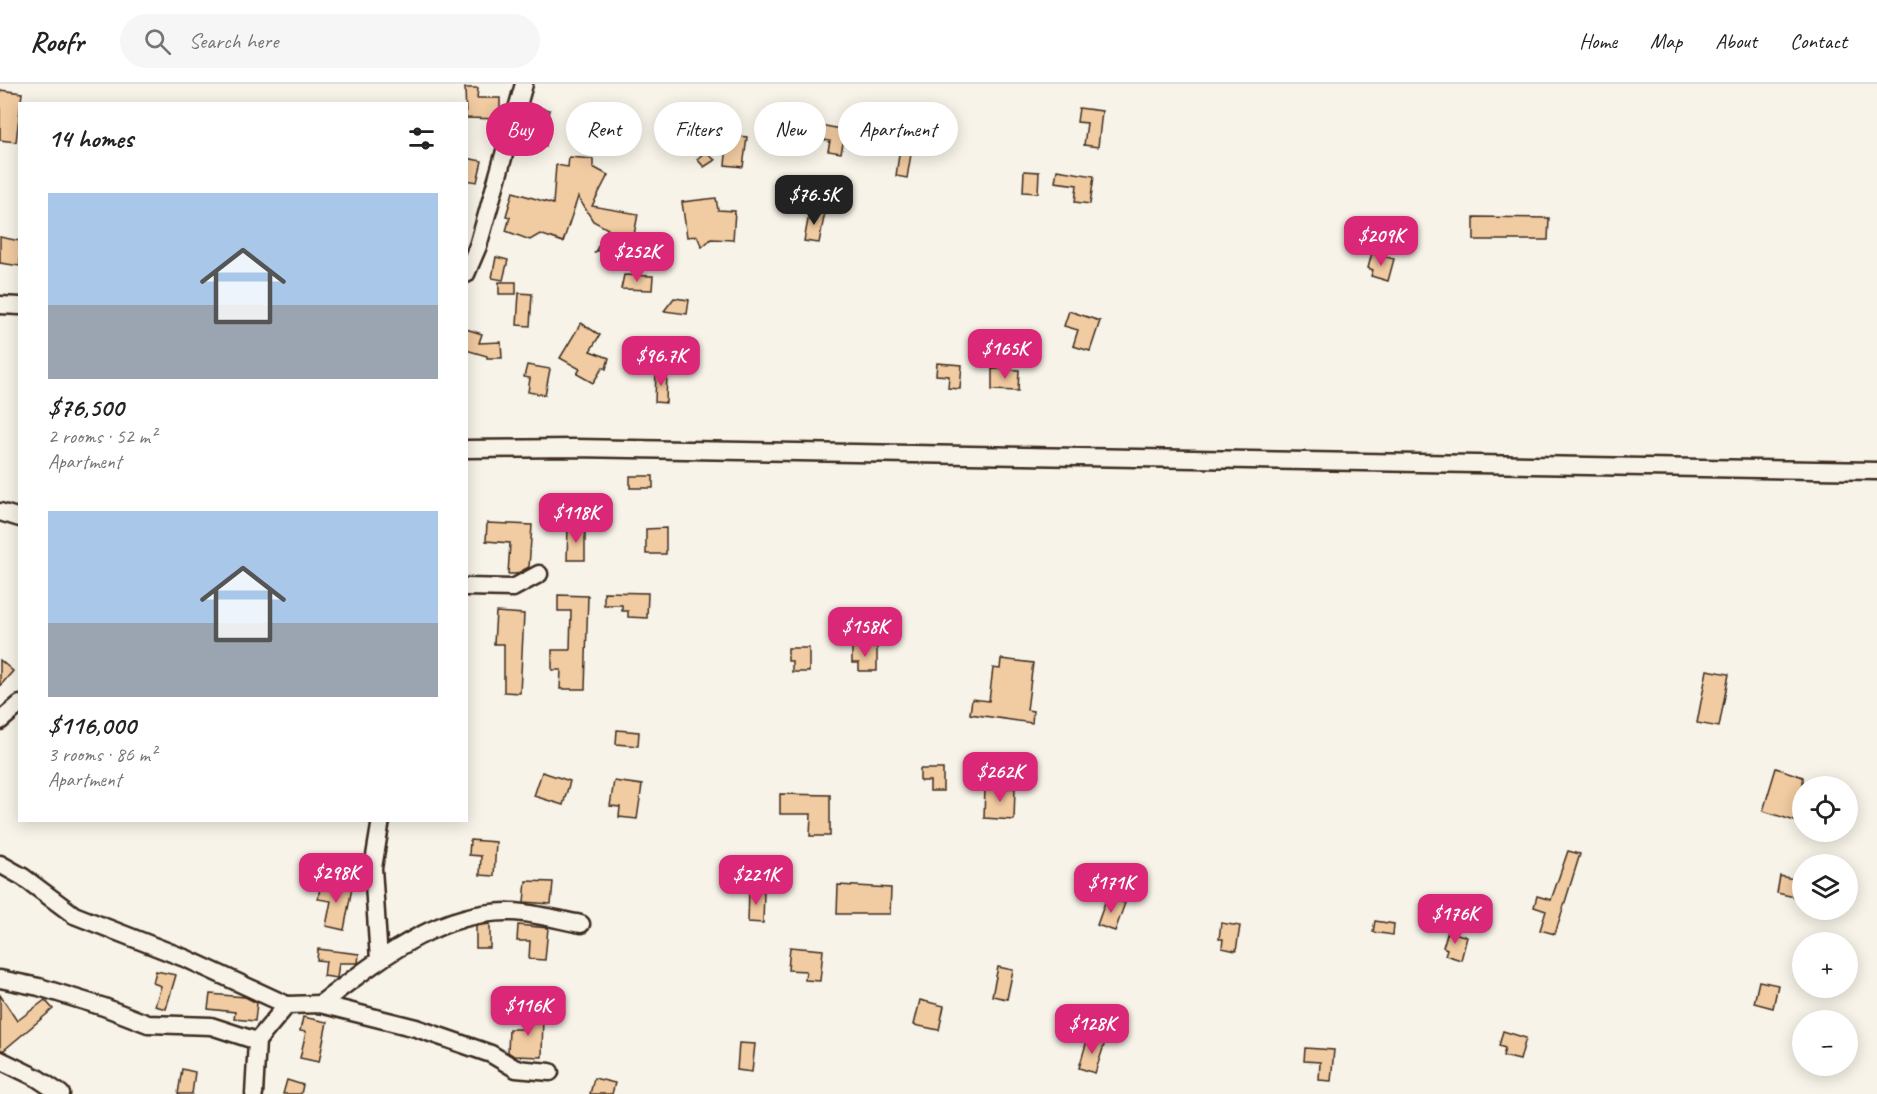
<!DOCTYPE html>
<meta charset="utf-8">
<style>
:root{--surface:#fff;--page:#f6f6f6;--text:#222;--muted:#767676;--line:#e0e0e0;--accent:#db2777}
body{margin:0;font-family:Caveat,sans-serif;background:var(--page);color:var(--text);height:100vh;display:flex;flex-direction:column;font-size:22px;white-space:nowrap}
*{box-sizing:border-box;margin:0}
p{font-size:20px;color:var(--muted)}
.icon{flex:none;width:33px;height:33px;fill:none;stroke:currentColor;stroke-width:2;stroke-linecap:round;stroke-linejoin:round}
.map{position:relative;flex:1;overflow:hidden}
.sheet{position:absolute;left:18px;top:18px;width:450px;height:720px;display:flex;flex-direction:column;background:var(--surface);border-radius:0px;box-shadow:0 3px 15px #0003}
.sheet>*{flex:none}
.top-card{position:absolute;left:486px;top:18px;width:570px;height:54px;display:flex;gap:12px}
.tools{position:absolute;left:1792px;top:692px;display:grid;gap:12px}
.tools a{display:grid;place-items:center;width:66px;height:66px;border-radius:50%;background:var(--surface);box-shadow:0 3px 15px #0003;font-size:30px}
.price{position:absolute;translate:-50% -51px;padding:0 14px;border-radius:12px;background:var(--accent);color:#fff;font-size:20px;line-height:39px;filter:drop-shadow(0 2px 3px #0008)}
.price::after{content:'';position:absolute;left:50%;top:36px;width:18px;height:14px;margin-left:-9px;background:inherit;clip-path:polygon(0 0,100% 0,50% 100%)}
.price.current{background:#222;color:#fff}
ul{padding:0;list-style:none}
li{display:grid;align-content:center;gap:12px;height:318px;padding:0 30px}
li span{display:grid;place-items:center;height:186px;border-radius:0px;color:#555}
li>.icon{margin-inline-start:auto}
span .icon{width:108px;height:108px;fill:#fffc;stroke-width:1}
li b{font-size:26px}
h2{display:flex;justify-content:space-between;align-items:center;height:72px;padding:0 30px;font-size:26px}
.tag{padding:0 21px;border-radius:27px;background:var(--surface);box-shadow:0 3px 15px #0003;font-size:21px;line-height:54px}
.tag.current{background:var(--accent);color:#fff}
header{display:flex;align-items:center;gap:36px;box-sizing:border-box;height:84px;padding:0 30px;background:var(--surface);border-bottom:2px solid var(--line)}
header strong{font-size:28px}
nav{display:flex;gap:33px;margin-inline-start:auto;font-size:21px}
.search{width:420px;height:54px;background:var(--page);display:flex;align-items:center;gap:15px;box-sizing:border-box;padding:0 21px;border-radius:33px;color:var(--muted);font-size:22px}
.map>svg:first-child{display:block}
.building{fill:#f1cba1;stroke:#3b2a1e;stroke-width:1.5}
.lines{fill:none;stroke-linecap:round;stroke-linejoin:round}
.minor-casing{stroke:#3b2a1e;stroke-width:21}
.minor{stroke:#f7f3e8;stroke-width:16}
</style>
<header>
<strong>Roofr</strong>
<div class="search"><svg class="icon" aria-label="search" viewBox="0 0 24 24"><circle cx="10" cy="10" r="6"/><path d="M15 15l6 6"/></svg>Search here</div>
<nav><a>Home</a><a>Map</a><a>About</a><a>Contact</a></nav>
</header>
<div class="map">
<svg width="1877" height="1010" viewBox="0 0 1877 1010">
<rect width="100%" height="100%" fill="#f7f3e8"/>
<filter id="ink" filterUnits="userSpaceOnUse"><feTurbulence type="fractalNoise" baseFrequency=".0167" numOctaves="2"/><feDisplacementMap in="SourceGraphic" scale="12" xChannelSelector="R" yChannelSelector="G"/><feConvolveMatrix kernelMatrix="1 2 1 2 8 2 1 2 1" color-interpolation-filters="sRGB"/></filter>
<g filter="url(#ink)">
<g class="building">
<path d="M465,4h13l-1,10h23v21l-34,-1z"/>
<path d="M0,6l22,3 -6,49 -16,-2z"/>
<path d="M536,23l14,3 -2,12 -15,-4z"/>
<path d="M1079,24l23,3 -4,36 -14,-2 3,-22 -10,-1z"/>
<path d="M810,39l36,7 -5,23 -13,-2 2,-10 -22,-4z"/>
<path d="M536,47l12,2 -2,13 -12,-2z"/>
<path d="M728,51l19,2 -4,30 -18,-2z"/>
<path d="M901,56l12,2 -6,36 -11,-2z"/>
<path d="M705,68l10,8 -11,7 -7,-8z"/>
<path d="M569,73l24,2v8l15,8 -16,31 46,8 -4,21 -39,17 13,-23 -15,-8 -15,-24 -15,45 -23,-8 -10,6 -24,-9 4,-14 -4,-1 7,-24 40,12 3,-39 12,2z"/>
<path d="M466,74l16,3 -5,21 -11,-2z"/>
<path d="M1057,86l37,6 -4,28 -15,-2 2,-17 -22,-3z"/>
<path d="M1024,87l15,1 -1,21 -15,-1z"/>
<path d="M716,114l2,12 17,1 -2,29 -22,-1 -9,8 -5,-11 -10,1 -5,-35z"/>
<path d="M810,125l15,3 -6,31 -15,-2z"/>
<path d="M1474,133l75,1 -1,22h-74z"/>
<path d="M0,153l20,4v25l-20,-3z"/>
<path d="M1372,169l22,6 -6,22 -17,-5 2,-6 -5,-2z"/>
<path d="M496,173l12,3 -5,20 -11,-2z"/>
<path d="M624,191l29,1 -1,14 -31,-1z"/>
<rect x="499" y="198" width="17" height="12"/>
<path d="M519,209l13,1 -2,32 -13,-1z"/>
<path d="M674,214l15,2 -2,14 -23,-3z"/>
<path d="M1069,227l31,10 -10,30 -17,-5 5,-16 -14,-4z"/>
<path d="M581,239l19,12 -10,16 19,7 -3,11 -3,-2 -10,16 -16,-9 3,-5 -20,-11z"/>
<path d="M466,245l16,5 -3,9 22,-1 1,16h-15v-2l-21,-6z"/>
<path d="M937,279l25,2 -2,24 -12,-1 1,-12 -13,-1z"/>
<path d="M527,281l23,4 -5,26 -17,-3 2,-14 -6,-1z"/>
<path d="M992,285l27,1 -1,21 -26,-1z"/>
<path d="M656,287l11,1 -1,31 -11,-1z"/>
<rect x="630" y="392" width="23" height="12"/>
<path d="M487,439l45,2 -3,42 -13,7h-8l2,-31 -24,-2z"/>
<path d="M568,443l17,1v32h-18z"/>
<path d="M666,444v26h-20v-25z"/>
<path d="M604,508l44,1 -1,25 -19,-1v-6h-6v-6h-18z"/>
<path d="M558,511l30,1 -3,93h-25l1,-19h-9v-20h18l1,-39h-13z"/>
<path d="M496,528l28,2 -4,79 -16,-1v-48h-10z"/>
<path d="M852,563h25v24h-18v-8h-7z"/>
<path d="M788,564h21v24h-17v-11h-4z"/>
<path d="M1001,575l32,4 -6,47 6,1 -1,12 -62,-9 2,-15 17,2 4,-33 7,1z"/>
<path d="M0,576l13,11 -13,15z"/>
<path d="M1707,586l22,4 -10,53 -22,-4z"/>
<path d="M617,646l22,2 -1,14 -22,-2z"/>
<path d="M1776,684l27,9v27l-5,18 -35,-11z"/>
<path d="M920,685h23v22h-13v-10h-10z"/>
<path d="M542,688l28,9 -7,24 -29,-9z"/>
<path d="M614,697l28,4 -5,34 -18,-2 1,-10 -10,-1z"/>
<path d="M985,703l30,1 -1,32 -30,-2z"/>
<path d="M780,710l50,1v41h-20l1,-22h-31z"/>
<path d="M470,756l26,2 -2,34 -14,-1 1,-19 -12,-1z"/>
<path d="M1568,767l12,3 -25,80 -15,-4 6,-19 -12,-4 3,-11 14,4z"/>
<path d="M1780,792l23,5v18l-26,-6z"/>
<path d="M526,797l27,1 -2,22 -27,-2z"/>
<path d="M321,798l31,6 -8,42 -18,-4 5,-25 -13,-2z"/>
<path d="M838,801l53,3 -1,26h-53z"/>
<path d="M749,806l15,1 -1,32 -15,-1z"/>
<path d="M1107,813l18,6 -10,28 -18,-6z"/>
<path d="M1375,837l19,3 -1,11 -20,-3z"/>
<path d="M1221,839l19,3 -4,25 -14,-3 1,-9h-4z"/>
<path d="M490,840v24h-14v-22z"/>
<path d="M518,841l30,3 -3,32 -16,-1 1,-18h-13z"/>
<path d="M1448,847l19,6 -6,23 -16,-5 2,-6 -4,-2z"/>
<path d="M790,863l33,3 -3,31 -15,-1 1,-9 -18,-1z"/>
<path d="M318,865l41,5 -1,9h-19l-2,15 -13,-2 2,-15 -9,-1z"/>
<path d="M998,883l15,3 -6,29 -15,-3z"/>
<path d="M156,887l20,4 -10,34 -11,-3 6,-20 -8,-3z"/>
<path d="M1759,897l19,4 -5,23 -19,-5z"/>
<path d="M210,910l35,3 12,6 -2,18 -21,-2 1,-7 -27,-3z"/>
<path d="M0,911l17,26 28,-21 8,9 -49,41h-4z"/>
<path d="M920,916l24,6 -5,24 -25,-5z"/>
<path d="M524,929l19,1 -1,43 -28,-1 -6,-4 1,-23h15z"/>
<path d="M303,933l24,5 -8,40 -19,-4 6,-26 -6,-1z"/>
<path d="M1503,947l23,7 -6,22 -17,-4 2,-8 -6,-2z"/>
<path d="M1088,953l17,5 -10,31 -16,-5z"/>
<path d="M739,959l16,1 -3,28 -15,-2z"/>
<path d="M1305,964l29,2 -3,31 -12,-1 1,-18 -16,-1z"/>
<path d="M182,985l13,3 -3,22h-14z"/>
<path d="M594,994l21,5 -3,11h-22z"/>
<path d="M287,996l16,5 -2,9h-18z"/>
</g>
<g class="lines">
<g class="minor-casing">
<g id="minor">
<path d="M466,190l12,-28 46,-162"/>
<path d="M0,221l20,1"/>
<path d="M466,365l108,-1 1303,23"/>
<path d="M0,428l20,6"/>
<path d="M466,503l47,1 26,-14"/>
<path d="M0,637l20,-17"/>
<path d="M0,780l23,13 51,38 113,44 100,46"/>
<path d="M379,876l-6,-92 8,-48"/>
<path d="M0,895l39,8 65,20 44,17 63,2 46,15"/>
<path d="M320,920c56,-42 119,-95 193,-92 22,1 46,8 68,12"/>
<path d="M0,976l37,18 24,16"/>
<path d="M254,1010l3,-53 30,-36 33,-1 96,24 75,26 25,15 34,3"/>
</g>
</g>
<use href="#minor" class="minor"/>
</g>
</g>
</svg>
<div class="tools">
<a><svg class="icon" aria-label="locate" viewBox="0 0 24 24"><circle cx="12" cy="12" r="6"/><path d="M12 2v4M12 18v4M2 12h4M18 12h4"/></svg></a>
<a><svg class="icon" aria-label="layers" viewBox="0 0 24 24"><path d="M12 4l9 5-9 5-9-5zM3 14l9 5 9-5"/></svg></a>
<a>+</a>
<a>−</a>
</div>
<b class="price current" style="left:814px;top:142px">$76.5K</b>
<b class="price" style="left:1381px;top:183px">$209K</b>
<b class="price" style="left:637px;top:199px">$252K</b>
<b class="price" style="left:1005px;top:296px">$165K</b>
<b class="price" style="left:661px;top:303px">$96.7K</b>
<b class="price" style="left:576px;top:460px">$118K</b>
<b class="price" style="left:865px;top:574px">$158K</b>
<b class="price" style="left:1000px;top:719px">$262K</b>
<b class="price" style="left:336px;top:820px">$298K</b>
<b class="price" style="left:756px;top:822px">$221K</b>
<b class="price" style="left:1111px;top:830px">$171K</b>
<b class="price" style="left:1455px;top:861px">$176K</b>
<b class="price" style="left:528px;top:953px">$116K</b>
<b class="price" style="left:1092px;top:971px">$128K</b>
<div class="top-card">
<a class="tag current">Buy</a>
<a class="tag">Rent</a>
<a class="tag">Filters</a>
<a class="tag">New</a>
<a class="tag">Apartment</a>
</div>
<section class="sheet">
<h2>14 homes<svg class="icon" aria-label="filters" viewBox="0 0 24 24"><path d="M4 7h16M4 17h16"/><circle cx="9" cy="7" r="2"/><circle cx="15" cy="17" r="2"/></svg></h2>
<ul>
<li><span style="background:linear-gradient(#a9c7e8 60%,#9aa5b1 0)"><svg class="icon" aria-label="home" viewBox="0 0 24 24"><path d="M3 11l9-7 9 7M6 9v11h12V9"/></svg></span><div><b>$76,500</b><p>2 rooms · 52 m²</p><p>Apartment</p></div></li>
<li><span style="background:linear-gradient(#a9c7e8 60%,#9aa5b1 0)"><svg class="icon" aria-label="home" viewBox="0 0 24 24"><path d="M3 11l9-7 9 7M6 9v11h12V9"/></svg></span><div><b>$116,000</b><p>3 rooms · 86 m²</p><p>Apartment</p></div></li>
</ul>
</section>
</div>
